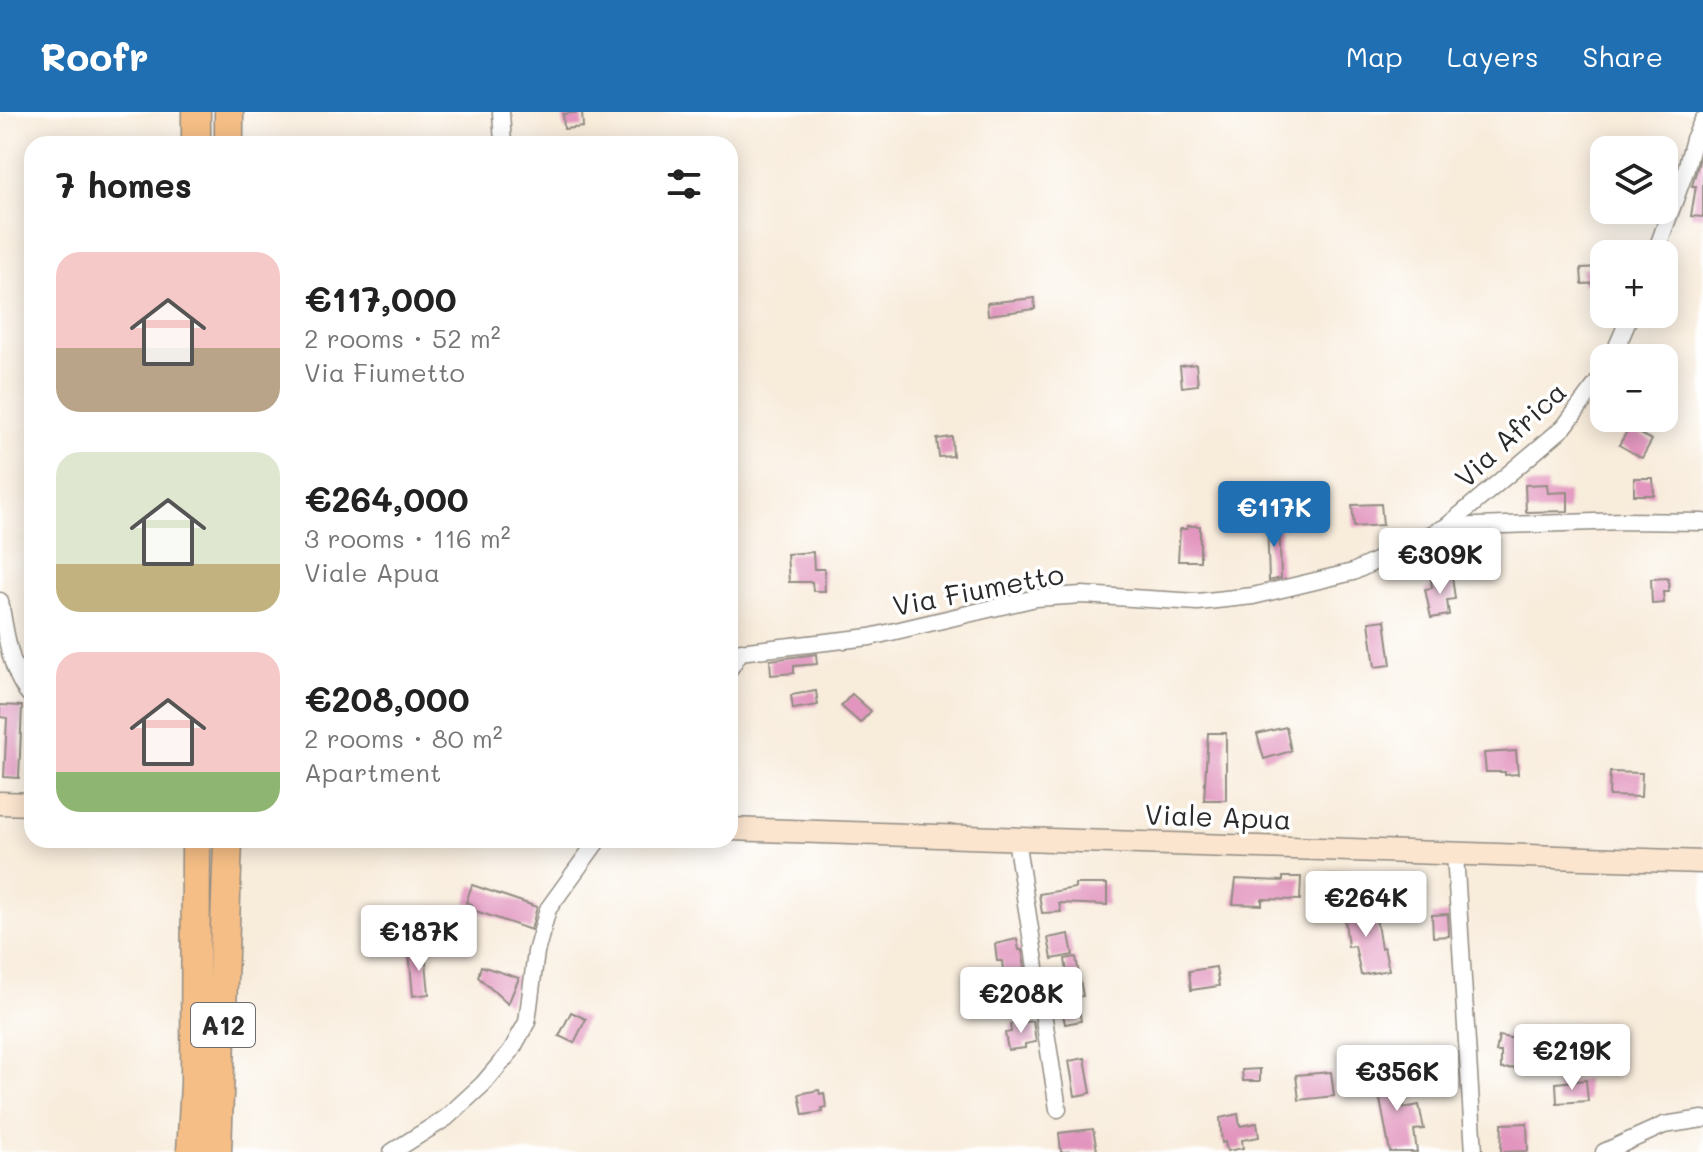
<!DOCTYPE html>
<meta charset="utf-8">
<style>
:root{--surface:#fff;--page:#f6f6f6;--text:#222;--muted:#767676;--accent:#1f6fb2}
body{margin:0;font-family:Mali,sans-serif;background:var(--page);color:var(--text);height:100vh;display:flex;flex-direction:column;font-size:30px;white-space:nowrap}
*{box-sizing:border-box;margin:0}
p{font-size:26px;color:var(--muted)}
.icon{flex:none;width:44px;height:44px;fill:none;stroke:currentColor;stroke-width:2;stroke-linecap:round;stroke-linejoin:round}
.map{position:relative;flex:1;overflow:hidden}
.drawer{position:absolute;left:24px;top:24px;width:714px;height:712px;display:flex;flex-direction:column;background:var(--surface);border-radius:24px;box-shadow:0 4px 20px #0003}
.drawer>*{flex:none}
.tools{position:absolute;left:1590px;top:24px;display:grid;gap:16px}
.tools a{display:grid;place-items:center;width:88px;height:88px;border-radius:16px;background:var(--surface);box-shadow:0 4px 20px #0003;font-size:40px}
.price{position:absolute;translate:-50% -68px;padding:0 18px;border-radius:8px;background:#fff;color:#222;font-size:26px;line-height:52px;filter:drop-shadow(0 2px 4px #0008)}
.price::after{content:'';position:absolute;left:50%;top:48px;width:24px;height:18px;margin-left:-12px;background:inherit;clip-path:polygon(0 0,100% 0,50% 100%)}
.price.active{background:var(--accent);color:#fff}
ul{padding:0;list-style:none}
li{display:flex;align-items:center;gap:24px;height:200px;padding:0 32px}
li span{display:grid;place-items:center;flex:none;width:224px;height:160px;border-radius:24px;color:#555}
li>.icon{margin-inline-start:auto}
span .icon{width:96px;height:96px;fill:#fffc;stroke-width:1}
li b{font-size:34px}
h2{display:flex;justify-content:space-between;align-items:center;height:96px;padding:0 32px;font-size:34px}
header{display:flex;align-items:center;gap:48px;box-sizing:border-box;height:112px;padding:0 40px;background:var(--accent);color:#fff}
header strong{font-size:38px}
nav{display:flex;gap:44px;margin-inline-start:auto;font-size:28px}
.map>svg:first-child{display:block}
.building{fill:#e295be}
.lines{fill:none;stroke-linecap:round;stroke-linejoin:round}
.street-casing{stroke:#928c83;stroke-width:19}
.secondary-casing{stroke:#928c83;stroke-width:25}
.highway-casing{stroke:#928c83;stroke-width:31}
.street{stroke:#fff;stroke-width:16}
.secondary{stroke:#fbe5cf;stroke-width:22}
.highway{stroke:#f5be86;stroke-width:28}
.labels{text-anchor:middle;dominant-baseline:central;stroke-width:7;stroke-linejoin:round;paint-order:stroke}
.shield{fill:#fff;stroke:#6b6b6b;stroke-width:2}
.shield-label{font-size:26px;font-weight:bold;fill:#2b2b2b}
.street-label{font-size:28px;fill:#2b2b2b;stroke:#fff}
</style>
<header>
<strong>Roofr</strong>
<nav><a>Map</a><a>Layers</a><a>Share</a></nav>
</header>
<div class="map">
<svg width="1703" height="1040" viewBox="0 0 1703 1040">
<rect width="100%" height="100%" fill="#fff"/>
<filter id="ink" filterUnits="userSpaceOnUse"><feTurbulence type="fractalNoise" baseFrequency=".0125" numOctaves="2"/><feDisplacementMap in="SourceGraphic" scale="16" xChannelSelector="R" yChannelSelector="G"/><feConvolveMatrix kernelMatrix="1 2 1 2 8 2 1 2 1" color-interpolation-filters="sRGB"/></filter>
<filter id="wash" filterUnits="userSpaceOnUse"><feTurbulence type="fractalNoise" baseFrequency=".006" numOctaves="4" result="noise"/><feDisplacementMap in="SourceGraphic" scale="32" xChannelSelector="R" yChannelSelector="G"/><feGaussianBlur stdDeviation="1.8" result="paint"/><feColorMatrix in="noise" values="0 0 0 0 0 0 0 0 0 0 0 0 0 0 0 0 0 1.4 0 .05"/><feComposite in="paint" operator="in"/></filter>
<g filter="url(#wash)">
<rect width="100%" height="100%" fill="#f8ecdb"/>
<g id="blocks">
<g class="building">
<path d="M582,0l1,15 -19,2 -1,-15z"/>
<path d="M1702,39h1v66l-12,-1 5,-30h-4z"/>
<path d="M1604,155v16l-22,1 -1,-16z"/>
<path d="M1034,186l1,11 -47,6 -1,-12z"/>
<path d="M1196,252l2,21 -16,2 -2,-21z"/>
<path d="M1629,316l23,12 -10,18 -23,-13z"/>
<path d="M952,325l1,19 -14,1 -2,-18z"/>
<path d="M1634,366h19l1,17h-20z"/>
<path d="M1547,372l1,9 20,-1v19l-42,1 -1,-27z"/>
<path d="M1381,392l2,21 -29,2 -2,-22z"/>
<path d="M1279,406l2,60 -12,3 -2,-62z"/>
<path d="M1187,414h13v35h-22l2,-32h7z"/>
<path d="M813,440l1,17h10l1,22h-12l-1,-9h-23l-2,-28z"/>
<path d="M1452,464l3,23 -8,1 2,15 -18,3 -6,-29 7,-1 -1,-9z"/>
<path d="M1668,466l1,14h-6l1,11 -12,1 -1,-25z"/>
<path d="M1385,508l6,45 -16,2 -6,-45z"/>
<path d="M816,542l1,10 -23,2v7l-23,2 -1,-15z"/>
<path d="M816,579l2,14 -25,4 -2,-14z"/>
<path d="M852,582l19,17 -11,12 -19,-17z"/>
<path d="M0,593l22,1 -3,72 -15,-1 3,-59 -7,-1z"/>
<path d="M1286,615l5,24 -27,8 -7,-25z"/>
<path d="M1208,621h18v67h-22z"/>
<path d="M1516,639l2,23 -13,1v-3h-19l-2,-19z"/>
<path d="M1610,660l32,1 -1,24 -32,-1z"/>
<path d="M1327,763l28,1 -1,19 -28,-1z"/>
<path d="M1283,765h18l-1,23 -38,-1v6l-29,-1 3,-25 47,2z"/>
<path d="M1075,772h32v21l-48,-2 2,9 -19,1 -3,-19 36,-6z"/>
<path d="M472,773l65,22 -6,23 -61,-21 2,-5 -6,-2z"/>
<path d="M1368,789l6,5 7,42 3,-1 5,23 -28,5 -6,-29 -7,1 -3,-27 9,-2 -2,-8 4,-6z"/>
<path d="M1448,802l1,22 -16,1 -1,-22z"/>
<path d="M1069,822l4,21 -21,4 -4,-21z"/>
<path d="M1017,827l2,11h3l8,48 -23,4 -5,-41h-5l-2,-17z"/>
<path d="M425,839l4,43 -16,2 -4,-44z"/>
<path d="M1076,845l7,39 -6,1 4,24 -16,3 -4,-20h4l-4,-24 7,-1 -3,-20z"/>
<path d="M481,854l38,12 -11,26 -30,-27z"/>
<path d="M1216,855l3,19 -28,4 -2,-19z"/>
<path d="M571,900l15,7 -12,24 -15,-7z"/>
<path d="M1033,909l3,21 -11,2v4l-17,2 -3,-17 6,-1 -1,-8z"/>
<path d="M1499,924l22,4 -5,28 -15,1v-17h-5z"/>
<path d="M1085,946l6,35 -16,3 -6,-35z"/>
<path d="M1260,957v12h-17l-1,-11z"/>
<path d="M1396,957l8,39 15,-3 5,24 -10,1 3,22h-27l-11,-58 -3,1 -4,-21z"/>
<path d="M1331,960l3,24 -35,4 -3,-25z"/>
<path d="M1586,968l2,21 -31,2 -1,-20z"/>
<path d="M819,978l1,4 4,-1 2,14 -4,1 1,4 -20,3 -4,-21z"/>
<path d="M1238,1002l2,12 17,-3 2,14 -17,3 1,8 -16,3 -2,-9 -3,1 -2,-25z"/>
<path d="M1527,1011l1,28 -27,1 1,-28z"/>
<path d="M1093,1017l4,21 -36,2 -2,-19z"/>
</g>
</g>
</g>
<g filter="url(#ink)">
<use href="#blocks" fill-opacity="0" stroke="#928c83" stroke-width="2"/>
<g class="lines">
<g class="street-casing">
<g id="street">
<path d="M501,0l2,32"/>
<path d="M1655,142l31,-85 8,-30 9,-19"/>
<path d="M1612,246l19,-44"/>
<path d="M1446,415l118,-100 40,-53"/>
<path d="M0,489c5,29 11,76 32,96"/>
<path d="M730,541l140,-16 166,-39 46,-3 116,7 55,-6 100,-24 93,-45 177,-6 80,1"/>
<path d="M730,556l11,-17"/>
<path d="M1016,727l42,270"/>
<path d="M1455,742l19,298"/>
<path d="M392,1040l54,-34 37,-34 28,-33 16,-29 9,-70 12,-43 50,-69"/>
<path d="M1604,1040l60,-27 39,-6"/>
</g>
</g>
<g class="secondary-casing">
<g id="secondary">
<path d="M0,691l32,1"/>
<path d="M730,717l973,33"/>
</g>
</g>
<g class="highway-casing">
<g id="highway">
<path d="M196,32v-32"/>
<path d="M229,32v-32"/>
<path d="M191,1040l4,-68 1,-244"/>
<path d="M217,1040l11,-312"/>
</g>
</g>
<use href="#street" class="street"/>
<use href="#secondary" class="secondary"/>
<use href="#highway" class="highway"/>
</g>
</g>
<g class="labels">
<rect class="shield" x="191" y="891" width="64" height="44" rx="6"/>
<g class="shield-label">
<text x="223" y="913">A12</text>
</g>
<g class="street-label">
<text transform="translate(1510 322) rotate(-43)">Via Africa</text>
<text transform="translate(978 477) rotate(-11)">Via Fiumetto</text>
<text transform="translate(1218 704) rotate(2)">Viale Apua</text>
</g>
</g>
</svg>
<div class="tools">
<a><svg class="icon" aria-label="layers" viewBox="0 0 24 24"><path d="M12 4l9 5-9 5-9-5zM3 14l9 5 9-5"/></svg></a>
<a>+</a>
<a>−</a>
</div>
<b class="price active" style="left:1274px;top:437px">€117K</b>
<b class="price" style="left:1440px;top:484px">€309K</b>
<b class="price" style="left:1366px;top:827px">€264K</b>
<b class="price" style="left:419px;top:861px">€187K</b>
<b class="price" style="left:1021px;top:923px">€208K</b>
<b class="price" style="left:1572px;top:980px">€219K</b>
<b class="price" style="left:1397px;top:1001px">€356K</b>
<section class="drawer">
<h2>7 homes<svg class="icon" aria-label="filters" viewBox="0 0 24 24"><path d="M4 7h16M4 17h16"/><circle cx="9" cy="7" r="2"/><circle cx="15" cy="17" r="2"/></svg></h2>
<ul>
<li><span style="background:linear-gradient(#f6c9c9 60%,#b9a48a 0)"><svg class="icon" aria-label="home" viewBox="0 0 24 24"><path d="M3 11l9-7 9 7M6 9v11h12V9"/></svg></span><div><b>€117,000</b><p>2 rooms · 52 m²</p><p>Via Fiumetto</p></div></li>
<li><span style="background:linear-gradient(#dfe7d0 70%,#c2b280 0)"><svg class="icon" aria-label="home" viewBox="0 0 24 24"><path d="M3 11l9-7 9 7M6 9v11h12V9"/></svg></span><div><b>€264,000</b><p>3 rooms · 116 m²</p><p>Viale Apua</p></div></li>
<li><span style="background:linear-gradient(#f6c9c9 75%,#8fb573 0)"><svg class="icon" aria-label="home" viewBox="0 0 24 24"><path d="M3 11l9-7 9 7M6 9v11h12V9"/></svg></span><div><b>€208,000</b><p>2 rooms · 80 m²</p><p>Apartment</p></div></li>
</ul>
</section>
</div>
